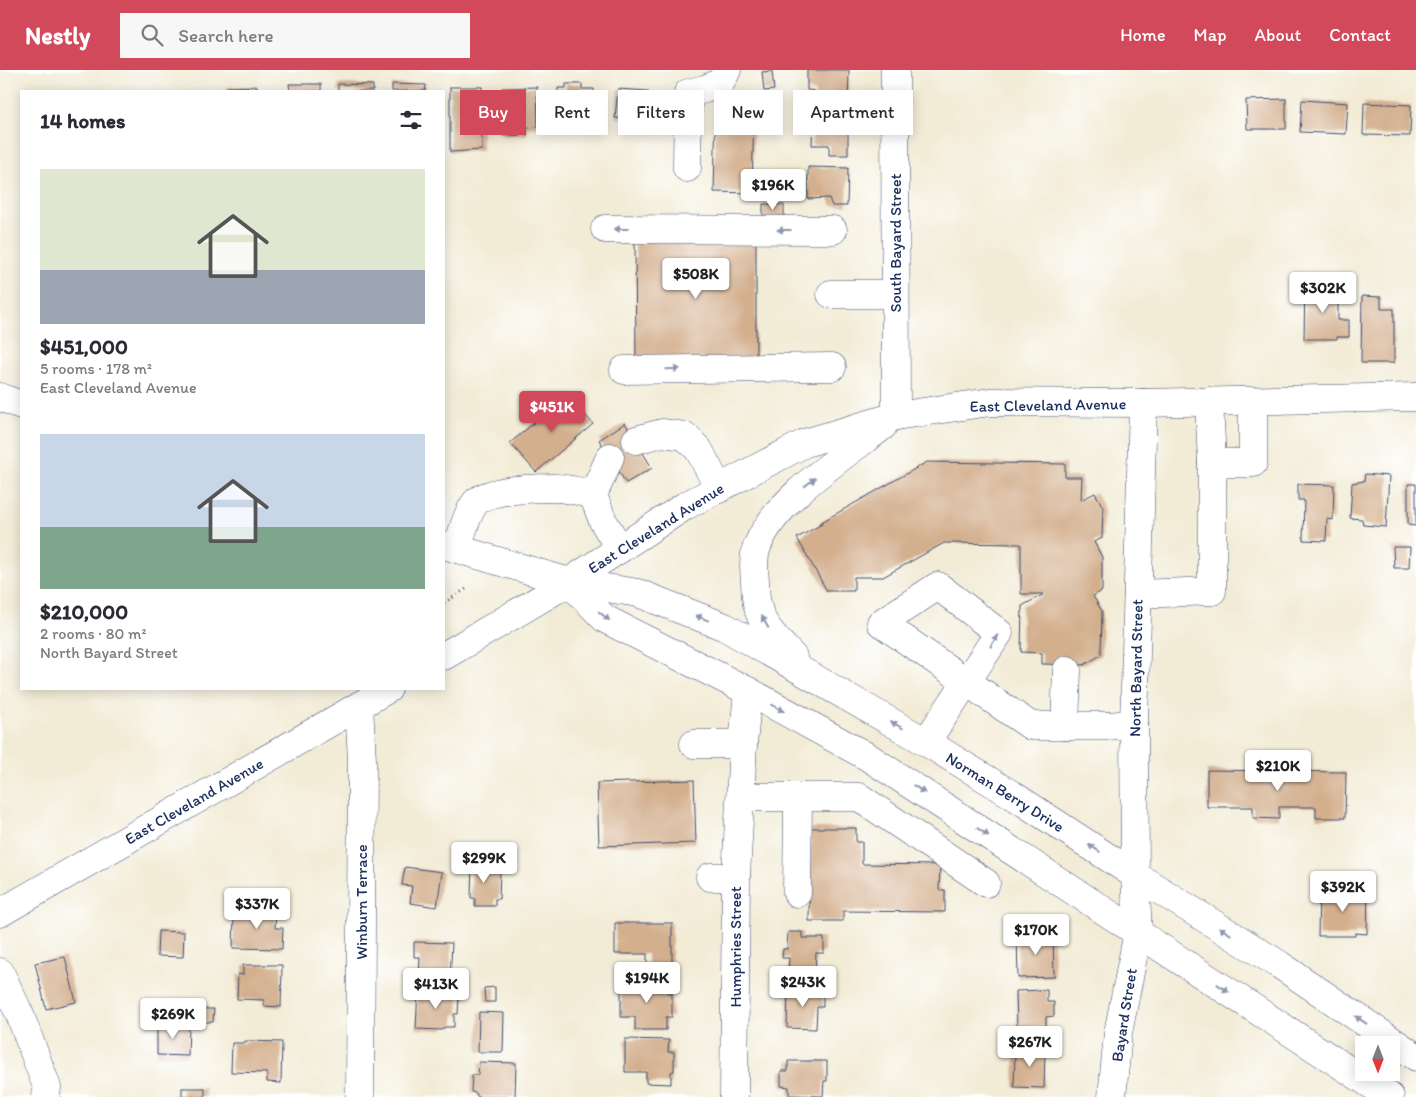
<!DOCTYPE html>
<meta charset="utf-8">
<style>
:root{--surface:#fff;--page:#f7f7f7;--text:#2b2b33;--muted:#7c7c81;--accent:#d1495b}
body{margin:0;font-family:Itim,sans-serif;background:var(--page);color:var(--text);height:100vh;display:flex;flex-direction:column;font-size:19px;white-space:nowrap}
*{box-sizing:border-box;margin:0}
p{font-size:16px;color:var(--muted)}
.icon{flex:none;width:28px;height:28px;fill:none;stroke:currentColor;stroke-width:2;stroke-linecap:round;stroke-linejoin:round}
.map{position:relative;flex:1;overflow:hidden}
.panel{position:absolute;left:20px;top:20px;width:425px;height:600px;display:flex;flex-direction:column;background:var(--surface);border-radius:0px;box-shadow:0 2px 12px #0003}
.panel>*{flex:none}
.banner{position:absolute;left:460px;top:20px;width:475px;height:45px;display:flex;gap:10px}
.needle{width:32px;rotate:180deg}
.tools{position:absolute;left:1355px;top:966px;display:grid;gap:10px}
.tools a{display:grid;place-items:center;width:45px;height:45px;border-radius:0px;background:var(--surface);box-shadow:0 2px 12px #0003;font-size:25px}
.price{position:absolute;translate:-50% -42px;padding:0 11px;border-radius:5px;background:#fff;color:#222;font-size:16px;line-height:32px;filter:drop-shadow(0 1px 2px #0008)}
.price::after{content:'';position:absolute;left:50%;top:30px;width:15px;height:11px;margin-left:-8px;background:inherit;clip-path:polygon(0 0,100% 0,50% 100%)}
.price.active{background:var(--accent);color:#fff}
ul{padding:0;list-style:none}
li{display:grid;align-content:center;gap:10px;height:265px;padding:0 20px}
li span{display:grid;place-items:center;height:155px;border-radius:0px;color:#555}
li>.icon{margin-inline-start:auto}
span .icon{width:90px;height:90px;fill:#fffc;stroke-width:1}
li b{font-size:21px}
h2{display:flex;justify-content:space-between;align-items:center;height:60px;padding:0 20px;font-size:21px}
.tag{padding:0 18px;border-radius:0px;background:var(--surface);box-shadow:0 2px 12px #0003;font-size:18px;line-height:45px}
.tag.active{background:var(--accent);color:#fff}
header{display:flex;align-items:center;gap:30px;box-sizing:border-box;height:70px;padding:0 25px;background:var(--accent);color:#fff}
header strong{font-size:24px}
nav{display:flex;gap:28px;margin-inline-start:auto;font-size:18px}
.search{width:350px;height:45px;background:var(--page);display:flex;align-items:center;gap:12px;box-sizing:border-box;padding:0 18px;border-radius:0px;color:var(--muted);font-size:19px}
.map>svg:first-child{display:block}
.building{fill:#d3af8d}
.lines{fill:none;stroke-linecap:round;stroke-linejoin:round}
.minor-casing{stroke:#3b4b70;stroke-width:29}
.major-casing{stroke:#3b4b70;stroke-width:29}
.path{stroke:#3b4b70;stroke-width:3;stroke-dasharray:1 4;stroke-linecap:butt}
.minor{stroke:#fff;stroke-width:28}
.major{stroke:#fff;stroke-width:28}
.oneway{fill:#8d97ae}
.labels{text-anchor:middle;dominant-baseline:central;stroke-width:5;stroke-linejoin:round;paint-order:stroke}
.street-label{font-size:16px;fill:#1b2f5e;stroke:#fff}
</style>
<header>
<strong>Nestly</strong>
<div class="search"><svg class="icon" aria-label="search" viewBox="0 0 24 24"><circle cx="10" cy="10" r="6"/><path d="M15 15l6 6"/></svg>Search here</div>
<nav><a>Home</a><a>Map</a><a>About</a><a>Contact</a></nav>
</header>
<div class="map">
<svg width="1416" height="1027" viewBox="0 0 1416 1027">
<rect width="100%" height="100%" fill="#fff"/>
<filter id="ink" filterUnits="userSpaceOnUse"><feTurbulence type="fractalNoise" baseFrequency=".02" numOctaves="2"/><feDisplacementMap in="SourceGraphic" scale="10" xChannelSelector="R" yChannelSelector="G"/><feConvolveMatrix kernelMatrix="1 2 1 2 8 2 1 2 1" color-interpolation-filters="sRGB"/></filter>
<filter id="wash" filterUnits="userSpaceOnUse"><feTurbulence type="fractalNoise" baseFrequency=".0096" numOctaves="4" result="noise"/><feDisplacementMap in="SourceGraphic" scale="20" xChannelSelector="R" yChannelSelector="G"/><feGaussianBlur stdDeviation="1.12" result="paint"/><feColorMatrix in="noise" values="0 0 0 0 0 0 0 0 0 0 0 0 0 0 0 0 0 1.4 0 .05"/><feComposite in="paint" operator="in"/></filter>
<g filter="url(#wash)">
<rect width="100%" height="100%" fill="#f2ebd5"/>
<g id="blocks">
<g class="building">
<path d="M807,0h42l-1,35h-33v-14l-8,-1z"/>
<path d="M772,1l2,19 -10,1 -2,-19z"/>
<path d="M289,14h32v7h-31z"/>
<path d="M338,14l35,1v6h-35z"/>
<path d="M392,14l34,1 -1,6h-33z"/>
<path d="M566,14h16v5h12v32l-36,-1v-32h8z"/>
<path d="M257,16v5h-30v-4z"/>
<path d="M450,17h32v63l-32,2z"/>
<path d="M537,17l1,40 -11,1v7l-24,1 -1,-48z"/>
<path d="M618,19l30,2 -2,29 -31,-2z"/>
<path d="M1286,29v30h-39l-1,-29z"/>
<path d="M1302,30l46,3 -2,31 -46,-2z"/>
<path d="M1364,33l47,2 -1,31 -47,-1z"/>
<path d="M716,37l38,1 -2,85 -38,-1z"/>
<path d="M830,44h18v41h-19v-10h-17l1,-29h12z"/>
<path d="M808,97l40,1 -1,38h-15l-3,-8 -21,1z"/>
<path d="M763,134l21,1v12h-21z"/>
<path d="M635,171h121v119l-120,-2z"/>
<path d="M1305,211h13v7l15,1v8h5v23h11v17h-12v2h-33z"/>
<path d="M1362,226l19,1v12h13v54h-33z"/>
<path d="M568,324l25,30 -57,48 -26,-29z"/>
<path d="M625,353l27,45 -26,15 -27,-43z"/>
<path d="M927,392l138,2v13h17l-1,23 14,-7 8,14 -1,31 -8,4 8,15v34l-9,5 9,15 -1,44 -17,10 -42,-1v-11l-21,-1 1,-46 22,-12h-23v-50l-77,-1 -61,34h-29v14h-27l-30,-53 25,-14h-4z"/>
<path d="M1365,404l24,2 -3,51 -23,-2 -1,-6 -12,-1 2,-35 12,-2z"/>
<path d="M1298,414l36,1 -1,35 -6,-1 -1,22 -23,-1 1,-40h-6z"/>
<path d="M1408,414h8v42l-8,-1z"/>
<path d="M1393,477h17l-1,21h-15z"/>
<path d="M1207,700l139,2 -1,46h-29v-11h-37v12l-26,-1v-11h-46z"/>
<path d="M694,710l2,63 -97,3 -2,-63z"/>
<path d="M810,758h46v14h6v22l78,1 -1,25h6v22l-102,-1v10h-34z"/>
<path d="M472,790h16l-1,12h13l-1,27h-4v7h-20v-8h-4z"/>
<path d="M405,797l37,5 -5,35 -27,-4 2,-17 -10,-1z"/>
<path d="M1353,819l15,1 -1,44 -12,-1v3h-37l1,-44 34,1z"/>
<path d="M242,839l34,1 -1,18h8l-1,21 -49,-1 1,-34h8z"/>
<path d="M615,853h57v43h-25v-12h-32z"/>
<path d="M158,861l26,1 -1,25 -26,-1z"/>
<path d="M788,862h14v6h22v15h-8l-1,21 -27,-1 1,-15h-7l1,-9h4z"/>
<path d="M1053,863l1,44 -36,1 -1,-44z"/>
<path d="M414,872l38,1 -2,35 -31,-2 1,-19h-6z"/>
<path d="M65,887l11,45 -30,7 -11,-46z"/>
<path d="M243,895h39l-1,42 -17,-1v-6l-27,-1 1,-25 5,1z"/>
<path d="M621,911h46v12h5v24h-6v13h-31v-13h-14z"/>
<path d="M803,915v6l20,1v15h-6l-1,22 -29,-1 1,-42z"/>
<path d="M418,917l14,1v7l27,1 -1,18h-4v13h-9l-4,3 -25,-1z"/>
<path d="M495,917v15h-10l-1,-14z"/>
<path d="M1047,920v12h7v14l-8,1v9l-29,1 -1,-36z"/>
<path d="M193,939h21l-1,13h-20z"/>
<path d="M479,942l25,1 -1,39h-25z"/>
<path d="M157,955l32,1 -1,30 -31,-1z"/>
<path d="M625,969l44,1 -1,12h6v19l-3,1v12l-25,-1v-11h-21z"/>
<path d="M245,971l37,1 -1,41 -14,-1v-9l-36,-1 1,-29h12z"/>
<path d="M1028,973h13v9h4l-1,36 -30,-1 1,-35h13z"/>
<path d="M788,991h39v20h-3l-1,15 -34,-1v-8l-8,-1v-15h7z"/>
<path d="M479,992l37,1 -1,34h-37l-2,-4 -5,-1 1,-17h6z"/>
<rect x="182" y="1018" width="23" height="9"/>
</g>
</g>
</g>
<g filter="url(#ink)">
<use href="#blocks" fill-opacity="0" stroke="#3b4b70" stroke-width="1"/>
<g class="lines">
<g class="minor-casing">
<g id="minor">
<path d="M895,0l1,346"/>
<path d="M687,98l1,-75 17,-4 16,-7 6,-12"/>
<path d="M605,159l228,1"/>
<path d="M831,224h64"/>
<path d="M624,300l208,-3"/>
<path d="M1209,331l3,62h41v-62"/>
<path d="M636,370l26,-7 23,3 14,14 20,39"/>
<path d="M610,387l-17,38 10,26 17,28"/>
<path d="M457,479c5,-15 9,-35 19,-47 13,-13 61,-14 79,-14 13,0 26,4 38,7"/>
<path d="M1138,524l74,-3v-128"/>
<path d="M359,636l3,54 -2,337"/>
<path d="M1065,656l2,-56"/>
<path d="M926,672l73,-109 -61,-47 -57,37 150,103h75l28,-2"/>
<path d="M694,674h49"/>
<path d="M741,727h118l127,86"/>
<path d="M710,807h26"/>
<path d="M797,823l1,-96"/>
<path d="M0,902l20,43 27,72 -1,10"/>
<path d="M734,1027l2,-220 7,-133 5,-53"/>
<path d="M1112,1027l6,-64 20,-101 -3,-57 -1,-151 9,-321"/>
</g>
</g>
<g class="major-casing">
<g id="major">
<path d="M0,327l21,8"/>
<path d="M444,475l125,37 69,11 87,34 201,115 88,54 121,79 145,90 136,92"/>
<path d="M569,512l36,37 143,72 120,66 522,340"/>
<path d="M444,586l125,-74 116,-76 120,-63 91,-27 94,-14 153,1 273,-6"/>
<path d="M793,587c-11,-12 -24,-24 -31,-38 -6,-12 -7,-25 -7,-38 -1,-11 -2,-24 2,-34 17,-47 86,-90 126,-121"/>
<path d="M0,843l388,-224"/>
</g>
</g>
<path class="path" d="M444,533l22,-14"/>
<use href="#minor" class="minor"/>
<use href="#major" class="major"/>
</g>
<defs><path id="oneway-solid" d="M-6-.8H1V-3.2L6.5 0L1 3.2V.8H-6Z" transform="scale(1.25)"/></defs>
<g class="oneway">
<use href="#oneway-solid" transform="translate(621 159) rotate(-180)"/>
<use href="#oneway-solid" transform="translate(784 160) rotate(-180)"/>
<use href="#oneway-solid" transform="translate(673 299) rotate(-1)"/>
<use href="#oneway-solid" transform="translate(810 412) rotate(-38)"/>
<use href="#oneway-solid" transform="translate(604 546) rotate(39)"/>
<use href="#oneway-solid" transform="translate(702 548) rotate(-158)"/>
<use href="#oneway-solid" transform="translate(765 552) rotate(-119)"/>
<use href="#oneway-solid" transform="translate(994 571) rotate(-58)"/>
<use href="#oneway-solid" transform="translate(778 638) rotate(29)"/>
<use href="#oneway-solid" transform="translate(897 655) rotate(-150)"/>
<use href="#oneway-solid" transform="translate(919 719) rotate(33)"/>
<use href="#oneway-solid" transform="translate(983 762) rotate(33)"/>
<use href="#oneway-solid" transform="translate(1094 778) rotate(-147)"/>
<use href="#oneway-solid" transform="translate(1225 861) rotate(-149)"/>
<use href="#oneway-solid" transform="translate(1223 918) rotate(33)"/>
<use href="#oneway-solid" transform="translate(1361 950) rotate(-146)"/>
</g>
</g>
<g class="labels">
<g class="street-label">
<text transform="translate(895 173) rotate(-90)">South Bayard Street</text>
<text transform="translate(1048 335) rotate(-1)">East Cleveland Avenue</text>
<text transform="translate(656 458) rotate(-32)">East Cleveland Avenue</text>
<text transform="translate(1136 598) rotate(-89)">North Bayard Street</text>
<text transform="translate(1005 722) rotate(32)">Norman Berry Drive</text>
<text transform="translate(194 731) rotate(-30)">East Cleveland Avenue</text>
<text transform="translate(361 832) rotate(-90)">Winburn Terrace</text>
<text transform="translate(735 877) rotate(-90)">Humphries Street</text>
<text transform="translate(1124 945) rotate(-81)">Bayard Street</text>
</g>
</g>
</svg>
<div class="tools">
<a><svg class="needle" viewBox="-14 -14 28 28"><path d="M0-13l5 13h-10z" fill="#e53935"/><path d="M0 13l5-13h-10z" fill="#7c7c81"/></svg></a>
</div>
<b class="price" style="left:773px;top:141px">$196K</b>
<b class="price" style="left:696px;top:230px">$508K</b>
<b class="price" style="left:1323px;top:244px">$302K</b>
<b class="price active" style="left:552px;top:363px">$451K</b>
<b class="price" style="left:1278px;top:722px">$210K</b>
<b class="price" style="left:484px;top:814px">$299K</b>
<b class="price" style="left:1343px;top:843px">$392K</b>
<b class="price" style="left:257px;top:860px">$337K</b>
<b class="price" style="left:1036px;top:886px">$170K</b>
<b class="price" style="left:647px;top:934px">$194K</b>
<b class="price" style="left:803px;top:938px">$243K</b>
<b class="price" style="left:436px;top:940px">$413K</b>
<b class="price" style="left:173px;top:970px">$269K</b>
<b class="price" style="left:1030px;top:998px">$267K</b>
<div class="banner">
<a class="tag active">Buy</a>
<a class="tag">Rent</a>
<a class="tag">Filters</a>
<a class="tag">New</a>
<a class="tag">Apartment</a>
</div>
<section class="panel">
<h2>14 homes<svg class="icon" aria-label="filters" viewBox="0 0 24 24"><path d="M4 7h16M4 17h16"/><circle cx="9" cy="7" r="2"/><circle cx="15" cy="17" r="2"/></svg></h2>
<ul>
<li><span style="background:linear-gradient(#dfe7d0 65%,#9aa5b1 0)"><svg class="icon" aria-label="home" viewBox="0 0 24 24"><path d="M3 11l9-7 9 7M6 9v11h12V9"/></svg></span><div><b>$451,000</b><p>5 rooms · 178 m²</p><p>East Cleveland Avenue</p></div></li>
<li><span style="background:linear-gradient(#c9d6e8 60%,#7fa58c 0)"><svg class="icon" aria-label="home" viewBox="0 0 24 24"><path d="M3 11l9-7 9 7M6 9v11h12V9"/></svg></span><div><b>$210,000</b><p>2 rooms · 80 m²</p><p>North Bayard Street</p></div></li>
</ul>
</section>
</div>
